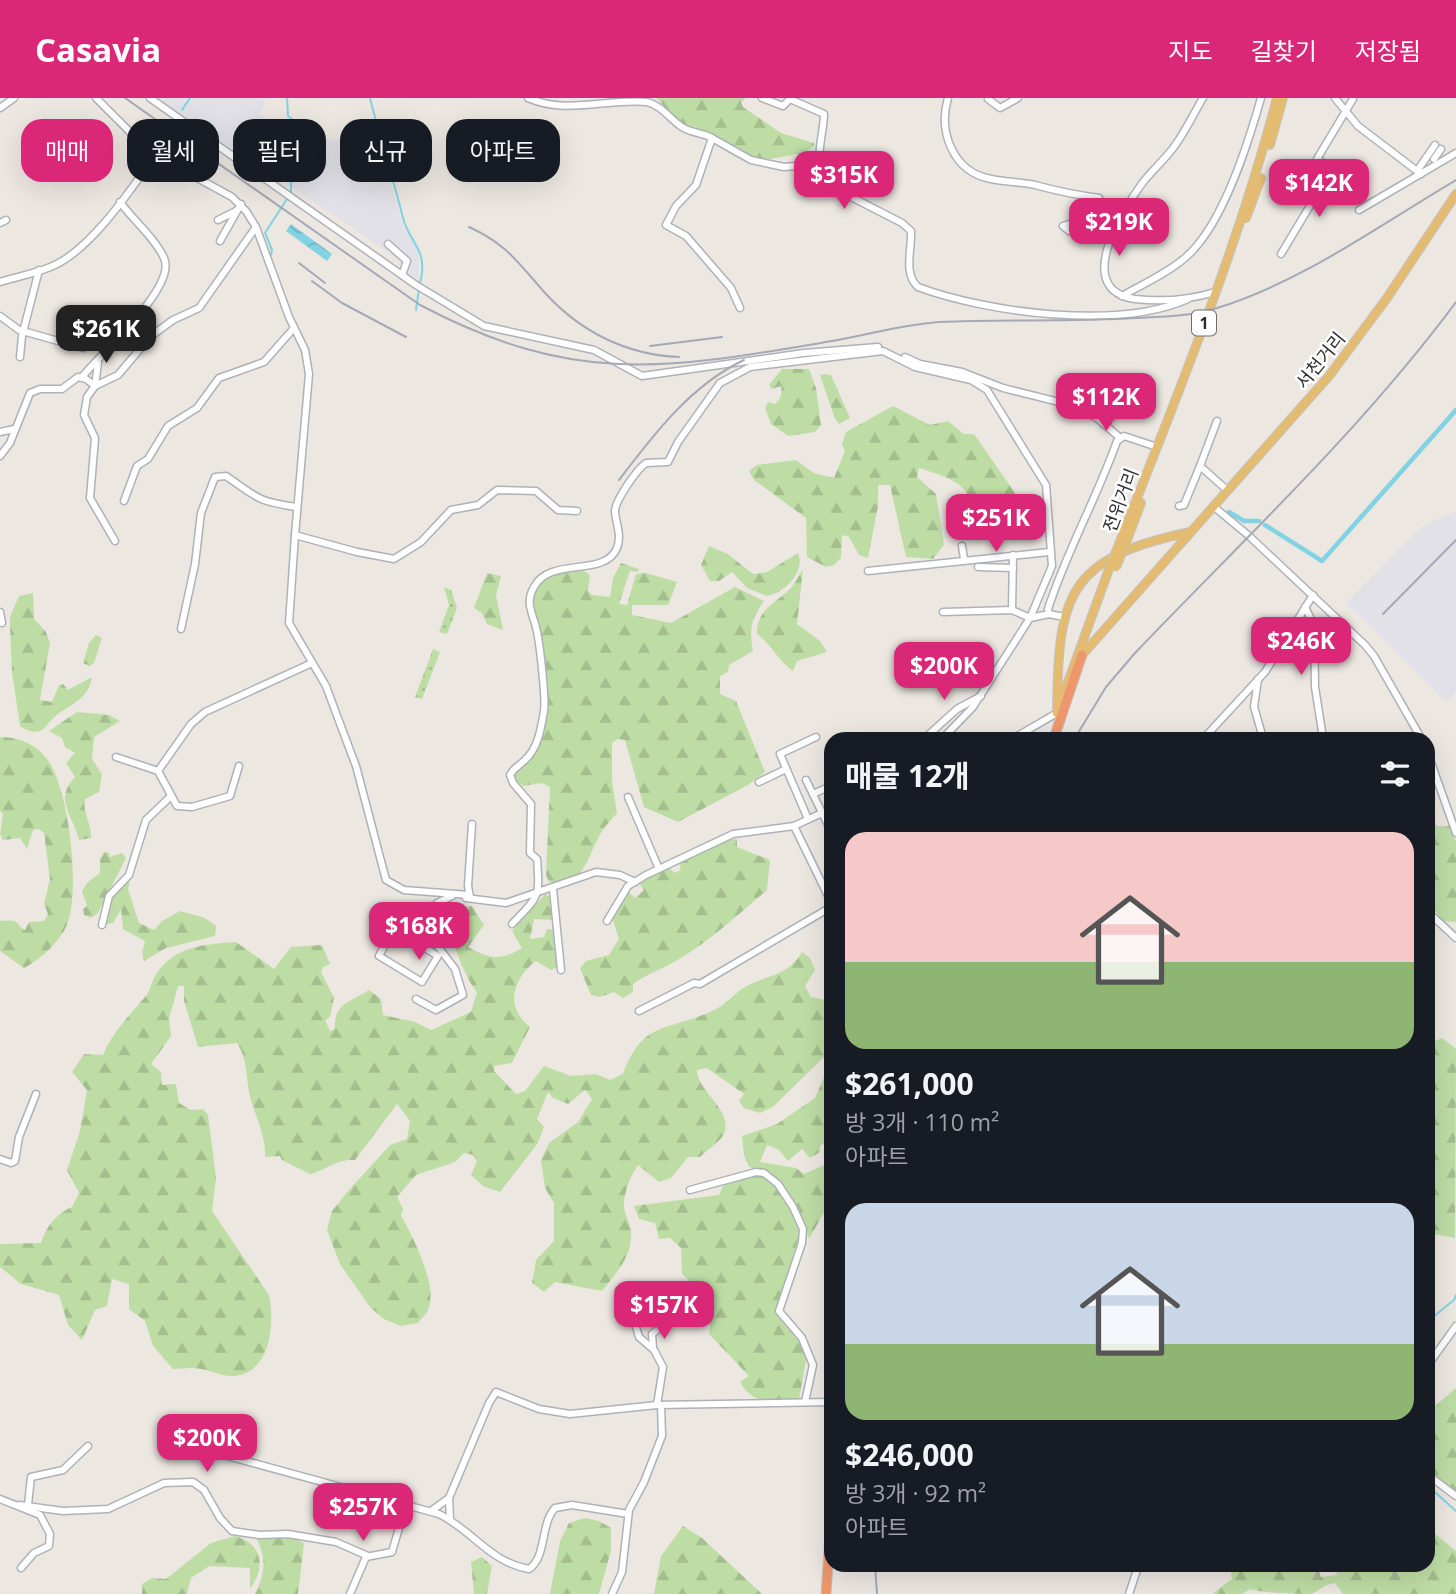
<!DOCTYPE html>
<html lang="ko">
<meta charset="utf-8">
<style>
:root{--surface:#171b24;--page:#242831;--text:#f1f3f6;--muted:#9ea1a6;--accent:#db2777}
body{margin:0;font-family:"Open Sans","Noto Sans KR",sans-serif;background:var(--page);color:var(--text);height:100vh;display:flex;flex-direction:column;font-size:26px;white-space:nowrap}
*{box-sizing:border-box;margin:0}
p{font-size:23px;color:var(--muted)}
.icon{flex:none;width:38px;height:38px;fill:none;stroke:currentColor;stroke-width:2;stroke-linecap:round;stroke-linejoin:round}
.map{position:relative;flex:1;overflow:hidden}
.drawer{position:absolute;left:824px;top:634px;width:611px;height:840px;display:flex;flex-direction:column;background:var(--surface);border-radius:21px;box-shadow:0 7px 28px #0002}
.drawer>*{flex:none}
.banner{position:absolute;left:21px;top:21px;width:665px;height:63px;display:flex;gap:14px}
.price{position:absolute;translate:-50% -60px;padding:0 16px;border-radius:14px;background:var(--accent);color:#fff;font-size:23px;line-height:46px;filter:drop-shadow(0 2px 4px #0008)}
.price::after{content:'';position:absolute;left:50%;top:42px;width:21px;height:16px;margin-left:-10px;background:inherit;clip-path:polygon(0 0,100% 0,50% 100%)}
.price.current{background:#222;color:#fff}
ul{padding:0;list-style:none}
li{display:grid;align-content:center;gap:14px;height:371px;padding:0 21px}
li span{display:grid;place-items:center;height:217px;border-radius:21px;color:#555}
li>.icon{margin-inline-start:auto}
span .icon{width:126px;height:126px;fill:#fffc;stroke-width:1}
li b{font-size:30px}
h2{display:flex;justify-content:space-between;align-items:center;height:84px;padding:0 21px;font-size:30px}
.pill{padding:0 24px;border-radius:21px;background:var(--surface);box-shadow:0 7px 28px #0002;font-size:24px;line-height:63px}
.pill.current{background:var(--accent);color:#fff}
header{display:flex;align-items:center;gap:42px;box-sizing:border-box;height:98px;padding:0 35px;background:var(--accent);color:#fff}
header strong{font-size:33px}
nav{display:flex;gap:38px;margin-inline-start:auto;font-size:24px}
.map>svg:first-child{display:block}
.industrial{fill:#e2e1e7}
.grass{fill:url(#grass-dots)}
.forest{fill:url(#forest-firs)}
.water{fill:url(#water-waves)}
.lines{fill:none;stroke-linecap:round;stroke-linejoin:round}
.stream{stroke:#81d3e3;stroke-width:2}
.canal{stroke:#81d3e3;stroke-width:4.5}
.minor-casing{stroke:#aeb1b8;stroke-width:9}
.major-casing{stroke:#c4c4c4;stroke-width:10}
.highway-casing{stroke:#c4c4c4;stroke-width:11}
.minor{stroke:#fff;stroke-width:6}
.major{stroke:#e3bc71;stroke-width:8}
.highway{stroke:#ee976c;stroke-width:9}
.rail{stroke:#a5a9b5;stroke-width:2}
.major-bridge-casing{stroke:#c4c4c4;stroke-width:10;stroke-linecap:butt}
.major-bridge{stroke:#e3bc71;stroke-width:8}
.labels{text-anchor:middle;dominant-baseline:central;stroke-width:5;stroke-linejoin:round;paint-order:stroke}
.shield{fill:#fff;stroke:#6d6d6d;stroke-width:2}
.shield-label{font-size:16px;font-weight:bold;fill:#2e2e2e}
.street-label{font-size:18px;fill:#2e2e2e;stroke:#fff}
</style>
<header>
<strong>Casavia</strong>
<nav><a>지도</a><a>길찾기</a><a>저장됨</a></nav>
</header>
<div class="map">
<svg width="1456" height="1496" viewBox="0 0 1456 1496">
<defs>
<pattern id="grass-dots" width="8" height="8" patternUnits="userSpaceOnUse" patternTransform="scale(1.75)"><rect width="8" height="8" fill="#bedda5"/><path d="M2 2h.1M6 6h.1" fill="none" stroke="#a4be8e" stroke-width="1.8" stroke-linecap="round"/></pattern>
<pattern id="forest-firs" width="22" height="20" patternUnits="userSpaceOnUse" patternTransform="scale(1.75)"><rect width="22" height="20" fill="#bedda5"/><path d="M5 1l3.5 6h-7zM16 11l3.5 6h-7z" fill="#a4be8e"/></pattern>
<pattern id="water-waves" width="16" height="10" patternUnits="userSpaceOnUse" patternTransform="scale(1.75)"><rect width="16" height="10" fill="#81d3e3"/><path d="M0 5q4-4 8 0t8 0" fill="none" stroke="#70b5c3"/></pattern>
</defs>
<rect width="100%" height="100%" fill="#ede7e2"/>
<g class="industrial">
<path d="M164,0h98l3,5 -6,11 31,18 6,-9 23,15 33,4 -3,13 28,12 9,-2 17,62 15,23 1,26 -4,2 -12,-9 -4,-9 -145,-99 -3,3 -23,-14 -67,-49z"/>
<path d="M1456,413v180l-10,11 -100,-99 75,-76z"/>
</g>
<g class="grass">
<path d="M401,470l50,22 6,18 -10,26 -8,-2 10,-27 -5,-18z"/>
<path d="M433,551l7,3 -18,47 -7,-2z"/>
</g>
<g class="forest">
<path d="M656,0h90l-5,4 2,5 38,26 33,10v3l-10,7 -40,7 -15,-3 -36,-23 -30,-9z"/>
<path d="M782,271h27l7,19 5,37 -6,7 -27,4 -17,-12 -6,-16 3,-6 7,2c6,-4 7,-11 6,-18l-9,3 -3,-4z"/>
<path d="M824,276l7,1 19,43 -11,6 -4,-5 -15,-44z"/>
<path d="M893,308l37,19 18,-4 16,13h10l41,59 -4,6 1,19 5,9 -22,13 -15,-5c-7,-47 -16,-53 -61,-67l-2,9 19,17 8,51 -11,14 -27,-2 -16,-72h-12v21l-10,52 -9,-3 -10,-18 -7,-2 -1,23 -7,7 -8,2 -19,-10 -1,-39 -52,-38 -5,-9 8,-6 39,-5 18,13 20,5 11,-27 -3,-7 4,-12z"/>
<path d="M709,448l19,8 25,20 14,-2 31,-19c8,18 -13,40 -31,43l-20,-8 -15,-16 -13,9h-9l-9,-16z"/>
<path d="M621,465l18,6 -1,3 -8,-1 -11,33 8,1 9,-31 10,-1 31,9 -9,23h-36v10l39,8 64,-36 29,14c-13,18 -15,28 -11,50l-24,14 -1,7 -8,4v18l16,7 29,71 -17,13 -70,37 -34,-15 -19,-67 -7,-1 -6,4v38l5,32c-6,7 -13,14 -17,22 -13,21 -17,56 -51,47l-3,-7 4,-88 -8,-4 -19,3 -11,-9 18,-18 17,-52 -16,-100c5,-30 23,-34 50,-38l9,6 -2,16 4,4 18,2 3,-19z"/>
<path d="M803,471l-6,55 23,17 7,11 -30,9 -4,10c-16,-11 -21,-26 -36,-37 -1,-24 19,-31 33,-45 5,-5 9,-14 13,-20z"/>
<path d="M487,475l14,3 -5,19 7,35 -16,-6 -5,-11 -8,-5z"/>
<path d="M33,495l1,26 12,13 4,11 -10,57 12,2 7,-17 4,-1 5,6 24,-13c-3,21 -20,27 -34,37 -13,9 -14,27 -38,12l-8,-53 -2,-48v-8l9,-21z"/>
<path d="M96,537l6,3 -8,25 -4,3 -7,-3 6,-20z"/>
<path d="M77,614l32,3 11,6 -26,16 -2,22 10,15 -3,18 -14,7c-3,14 7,25 6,39l-12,2c-5,-23 -26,-40 -4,-63l-9,-14 9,-10 -10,-6 -3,-9 -13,-7z"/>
<path d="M0,639c18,0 36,7 47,22 22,28 33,129 21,163 -6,18 -27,37 -44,46l-24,-17v-30c22,-2 13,2 25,9l4,-8 15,-1 4,-7 -4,-10 6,-25 -6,-46 -5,-4 -6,1 -6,19 -7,-11 -17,2 -3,-6 3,-20 -3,-3z"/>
<path d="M1428,713l9,15h12l7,15v81l-13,-1 -15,-21z"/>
<path d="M737,741v8l33,13 -3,30c-28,24 -55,49 -86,68 -16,10 -33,15 -48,26v8l-10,6 -9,-6 -14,5 -9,-2 -11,-27 6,-7 23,-6 10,-16 -7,-22 16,-26 7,7 9,-8 -5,-7 31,-15 4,5 7,-3 -2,-7 43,-22z"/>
<path d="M104,754l5,1 1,4 12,-4 4,5 -28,55 -7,5 -7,-3 -1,-6 4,-3 -5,-15 5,-8 13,-10v-14z"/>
<path d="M130,784l-2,7 11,34 15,7 8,-9 18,-10 25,7 11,8 -1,10 -49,12 -22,13 -2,-9 3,-11 -22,-12 -2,-20 -8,14 -6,1c-2,-16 5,-37 23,-42z"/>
<path d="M545,796l7,4 2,22 -20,-1 -4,20 14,-2 3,-8 8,1 3,37 -7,3 -15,-9c-23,17 -32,46 -6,66l-18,36 -18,3v5l22,23 9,-3 19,-25 27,10 25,-2 14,6 13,-6c21,-56 44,-41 91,-64 13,-6 22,-19 35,-25 23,-11 39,-10 53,-33l8,6 5,12 -10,16 6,11 20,4v49l-58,57 -13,6 -16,-5 -5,-7 5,-7 -37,-26 -10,2c0,22 37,40 27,64 -4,8 -17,16 -24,23h-12l-17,21 -12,4 -21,-17c-7,10 -15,29 -14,42 1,11 9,19 7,32 -2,21 -16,36 -29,52l-47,-9 -11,10 -12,-9 4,-23 18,-19v-38l-9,-15 -4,-28 8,-17 29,-21 14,-23 -7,-9 -17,14 -15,-6 -5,-6 -11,27 7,8 -6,16 -38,49 -17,-6 -12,-11 6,-14 -4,-6 -9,-2 -9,9 -39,13 -19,22 6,12 -2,6c11,21 38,71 27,95 -2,4 -7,9 -10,13l-18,3 -16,-7 -14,-12 -30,-43 -13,-34 5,-19 17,-21 41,-45 17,-6 3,-18 -13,-17 -42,56c-21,-1 -25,9 -45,14l-28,-14 -2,-4 -15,1c1,-24 -11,-42 -16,-65 -3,-17 -2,-35 -12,-49l-39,4 -14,-46v-15h-6l-9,33 2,17 -20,28 10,8 1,13 14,-1 3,19 12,7 12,-1 5,6 8,63 -4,33 57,84c6,28 2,79 -36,81 -12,1 -21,-6 -32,-7 -9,-2 -19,0 -28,0l-20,-23 -8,-25 -16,-12v-25l-17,-5 -5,27 -12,4 -13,30 -14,-15 -9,-30 -38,-11 -21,-17v-23l41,-1c4,-15 16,-30 31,-36l7,-14 -12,-23 13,-39 7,-41 -15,-18 12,-18 19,1c9,-22 26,-39 42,-58 7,-8 6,-16 12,-24 18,-27 49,-29 79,-31l38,27 17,-22 31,-2 8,19 -7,3 -2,5 13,26 -4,19 -5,3 5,11 5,-2c-2,-25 15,-27 34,-39l12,9 2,16 32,7 16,8 40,-18 6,-20c-12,-13 -29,-58 -28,-76l9,-9 14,-1 12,19 -16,22c22,12 33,14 54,1l-10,-17z"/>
<path d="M1442,940l14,11 -1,189 -27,-5v-189z"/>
<path d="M831,963v77l-11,8v6l-10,6 -8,-9 -14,12 -9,-11 -12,-5 -7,17 36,6 8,6 27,-12v38l-22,39c-9,-31 -26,-64 -60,-72l-5,-12 -2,-19 35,-12 38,-26z"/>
<path d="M754,1077c25,2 39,35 46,57l-23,81 26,34 3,13 -7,40c-25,1 -45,7 -59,-18l9,-6 -40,-42 1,-9 -16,-9 -4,-34 -8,-9 -1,-25 -11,-10 -11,1 -4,-16 -16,-4 -5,-13 85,-11 4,-9z"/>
<path d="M1456,1290v104l-28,-21v-59z"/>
<path d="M585,1420l14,3 12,7v23l-12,43h-49l10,-53 9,-18z"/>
<path d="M683,1428l19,12 60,56h-108l7,-38z"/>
<path d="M1428,1430l28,23v43h-113l-8,-11c-12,2 -14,7 -24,11 -14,0 -48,-1 -61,-5l-8,5h-30l20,-15 -2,-14h87l4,12 16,-2 -2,-10 93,-1z"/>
<path d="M235,1438c28,8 31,31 15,53v-21l-41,-2 -18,12 -4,16h-45v-10l10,-6 14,1 45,-36z"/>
<path d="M290,1438l14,7 -6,51h-43c10,-20 12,-36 1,-56z"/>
<path d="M482,1459l10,9 -5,28h-13l-3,-32z"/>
</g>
<g class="water">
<path d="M473,22l9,9 -19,11 -3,-3 -8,2 4,-8z"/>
<path d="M354,45l24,1 4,15h-18l-14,-5z"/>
<path d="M291,126l41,30 -5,7 -41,-30z"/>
</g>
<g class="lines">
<g class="stream">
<path d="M287,0l1,18 29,22 -26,45v9"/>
<path d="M370,0c10,40 23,80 33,120 6,25 26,31 17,65"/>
<path d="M182,12l8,-12"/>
<path d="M173,29l2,-7"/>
<path d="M271,157l1,-5 -7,-17 22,-34"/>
<path d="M416,212l3,-21"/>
<path d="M1428,1223l26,-21 2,-5"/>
<path d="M1428,1388l28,25"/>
</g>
<g class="canal">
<path d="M1229,414l15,9h15"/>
<path d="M1265,427l57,36 134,-151"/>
</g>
<g class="minor-casing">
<g id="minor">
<path d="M96,0l54,54 82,45 14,14 10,16 33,90 16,33 4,24 -14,161 62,17 37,7 27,-17 30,-32 27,-5 19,-15 39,1 22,19 19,1"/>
<path d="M150,0l266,187 68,41 110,24 48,26 162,-23 74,-6"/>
<path d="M528,0c39,17 79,0 119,4 14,3 23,17 35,25 9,6 21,6 30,11l-16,47 -20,21 -10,19 20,11 45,52 9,20"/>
<path d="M762,0l21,8 8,-8"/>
<path d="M948,0c-10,34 5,74 43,81 14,3 30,3 44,6 22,6 41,10 64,13l1,6 -16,16 -21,6 6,5 25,4"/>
<path d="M1203,0c-9,15 -17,32 -27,46 -10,15 -25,27 -35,41 -20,28 -68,105 -6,114 27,3 54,1 80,-7"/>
<path d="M1335,0l23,28 63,48"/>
<path d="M790,1l34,15c-1,28 -13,48 6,72l72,37 9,8c1,18 -8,43 7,56 70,26 201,43 270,12"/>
<path d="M988,1l12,9 18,-10"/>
<path d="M1353,1l-36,60 47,29"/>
<path d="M0,10l14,-10"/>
<path d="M712,40l39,22 33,7 34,-3"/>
<path d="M1434,61l7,-10"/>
<path d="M1417,73l18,-26"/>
<path d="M1359,112l97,-57"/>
<path d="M218,122l18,-9"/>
<path d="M0,125l6,-3"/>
<path d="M220,143l21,-37"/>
<path d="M388,146l19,17 -5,14"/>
<path d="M1281,156l51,-85"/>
<path d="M0,184c18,-6 40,-9 57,-18 37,-19 74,-75 98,-108"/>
<path d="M1122,198c21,-12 46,-23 64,-39 37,-32 62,-113 75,-159"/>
<path d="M0,218l19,14 64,18"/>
<path d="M20,259l2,-21 17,-66"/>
<path d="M905,259l15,7 42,8 41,16 68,17 26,13 22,19"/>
<path d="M82,279c16,-21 96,-90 82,-119 -9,-20 -31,-38 -44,-56"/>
<path d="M95,288l3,-23"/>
<path d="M1217,323l-17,45 27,24"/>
<path d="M0,334l14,-3"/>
<path d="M0,358l10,-13 20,-50 10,-4h22l16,-12 8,2 9,7"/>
<path d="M124,403l13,-35 11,-7 20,-33 29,-18 22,-30 45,-16 30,-34"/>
<path d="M1179,408l5,-1 16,-39"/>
<path d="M1213,408l35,29 117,110 9,11 47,82"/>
<path d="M295,437l-6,88 37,63 10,27 20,53 30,114 18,10 65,5"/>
<path d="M115,443l-25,-43 5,-60 -11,-23 3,-18 8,-11 23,-11 33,-39 22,-16 26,-12 57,-81"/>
<path d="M962,448l2,13"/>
<path d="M978,469l35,1"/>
<path d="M868,473l181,-19"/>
<path d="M1305,509l9,18 1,62 8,51"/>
<path d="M1012,512l1,-55"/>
<path d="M0,514l2,11"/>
<path d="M943,514l69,-2 18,8 19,-4"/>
<path d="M1064,519l-15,-3 -1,-5c19,-59 49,-111 69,-168l7,-5 33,11"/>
<path d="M181,531l14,-65 6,-51 14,-36 11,-1c32,22 30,25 70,31"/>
<path d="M1258,581l-4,28 9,31"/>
<path d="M925,640l32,-29 24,-13"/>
<path d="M1014,640l43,-25"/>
<path d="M1204,640l61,-66 48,-77"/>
<path d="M1428,656l28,79"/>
<path d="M116,659l42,14"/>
<path d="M239,668l-9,30 -38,11 -15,-1 -19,-35 33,-47 14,-12 107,-49"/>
<path d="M806,682l25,51"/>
<path d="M759,684l27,-13"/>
<path d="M813,696l18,-8"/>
<path d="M628,699l31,72"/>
<path d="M808,721l-28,-65 36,-17"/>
<path d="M794,728l37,76"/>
<path d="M553,791l8,81"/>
<path d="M470,799l-2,-11 4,-62"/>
<path d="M466,800l40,5 90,-31 24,3 15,7"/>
<path d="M1428,814l28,26"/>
<path d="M373,819l47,28"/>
<path d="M607,823l21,-35 18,-11 87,-41 61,-8 28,-13"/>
<path d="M512,826c27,-28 28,-26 25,-65l-7,-6 1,-49 -18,-21 -3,-8c4,-8 9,-9 15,-15 13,-12 16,-31 19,-49 2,-12 -4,-65 -7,-79 -3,-17 -13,-28 -3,-45 16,-31 71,-9 83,-39 5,-13 -1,-24 -2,-36 -1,-10 22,-43 31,-49l22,-1 10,-20 42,-59 30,-16 133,-16 32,16 56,13 16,10 59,95 6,81 -22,52 -57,89 -30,31"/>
<path d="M102,827l7,-29 20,-21 17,-55 24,-23"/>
<path d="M393,831l-14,27 43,26 16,-26 -18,-11 7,-13"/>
<path d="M416,901l20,11 27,-15 -8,-26 -28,-37 10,-29 15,-7"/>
<path d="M639,913l55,-28 6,1 131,-77"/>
<path d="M0,1061l11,4 4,-2 4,-24 17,-43"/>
<path d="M690,1092l66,-18 8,1 14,11 15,23 10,22 -1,14 -23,68 23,27 11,27 -8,37"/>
<path d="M619,1192l12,20 8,27 15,13 9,17 -6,38"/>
<path d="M653,1250l-1,-14 23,-17"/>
<path d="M1428,1267l28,-39"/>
<path d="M224,1357l215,59c33,16 52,49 90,55 18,-12 11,-45 26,-61l17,-3 56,9"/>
<path d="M1428,1377l28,21"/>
<path d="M0,1401l40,16 10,19 -1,12 -15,7 -13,15"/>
<path d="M19,1407l44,6 45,-2 56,-26 29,-1 11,8 16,28 12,13 28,4 28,-1 48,8 32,14"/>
<path d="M28,1407l3,-28 32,-7 25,-24"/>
<path d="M431,1413l18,-13"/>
<path d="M450,1421l-1,-21 40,-95 7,-11 43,17 31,5 87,-9 174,-3"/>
<path d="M350,1496l16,-37 26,-5 14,-48"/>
<path d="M612,1496l10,-22 7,-62 15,-28 18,-46 -1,-31"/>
<path d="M1129,1496l10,-30"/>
</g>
</g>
<g class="major-casing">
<g id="major">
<path d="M1270,47l13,-47"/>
<path d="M1246,120l15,-40"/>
<path d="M1126,445l15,-40"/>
<path d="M1119,446c57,-146 118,-293 158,-446"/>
<path d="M1082,557l247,-279 58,-78 69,-104"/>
<path d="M1060,606l49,-135"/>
<path d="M1057,615c1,-118 10,-155 133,-181"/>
</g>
</g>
<g class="highway-casing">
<g id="highway">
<path d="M1054,640l28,-83"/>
<path d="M826,1496l5,-72"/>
</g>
</g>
<use href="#minor" class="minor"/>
<use href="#major" class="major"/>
<use href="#highway" class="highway"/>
<g class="rail">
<path d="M125,0l295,207c156,82 247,64 412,36 36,-6 72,-17 108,-19 65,-3 130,0 196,-4 26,-1 56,-2 81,-10 87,-27 161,-82 239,-128"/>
<path d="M469,129c38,17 50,37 77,67 35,38 81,61 133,63"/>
<path d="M299,165l26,20"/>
<path d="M312,183l30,22 64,34"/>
<path d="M650,248l72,-9"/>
<path d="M619,382c35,-46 72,-95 125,-120"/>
<path d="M1383,516l73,-74"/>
<path d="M1075,640l31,-51 29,-34c109,-114 226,-223 321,-351"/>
<path d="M875,1466l2,30"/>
</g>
<g class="major-bridge-casing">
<g id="major-bridge">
<path d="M1116,469l10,-24"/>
<path d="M1109,471l10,-25"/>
</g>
</g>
<use href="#major-bridge" class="major-bridge"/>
</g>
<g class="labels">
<rect class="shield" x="1192" y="212.5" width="24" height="25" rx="5"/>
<g class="shield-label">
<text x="1204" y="225">1</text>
</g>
<g class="street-label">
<text transform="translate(1320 262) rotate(-51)">서천거리</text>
<text transform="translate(1120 402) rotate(-69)">전위거리</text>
</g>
</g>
</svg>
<b class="price" style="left:844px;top:113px">$315K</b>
<b class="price" style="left:1319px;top:121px">$142K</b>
<b class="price" style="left:1119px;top:160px">$219K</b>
<b class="price current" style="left:106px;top:267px">$261K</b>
<b class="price" style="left:1106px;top:335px">$112K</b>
<b class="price" style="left:996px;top:456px">$251K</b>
<b class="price" style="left:1301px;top:579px">$246K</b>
<b class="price" style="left:944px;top:604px">$200K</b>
<b class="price" style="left:419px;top:864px">$168K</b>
<b class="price" style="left:664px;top:1243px">$157K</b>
<b class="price" style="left:207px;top:1376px">$200K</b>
<b class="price" style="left:363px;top:1445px">$257K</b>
<div class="banner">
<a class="pill current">매매</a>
<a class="pill">월세</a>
<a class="pill">필터</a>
<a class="pill">신규</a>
<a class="pill">아파트</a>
</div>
<section class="drawer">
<h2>매물 12개<svg class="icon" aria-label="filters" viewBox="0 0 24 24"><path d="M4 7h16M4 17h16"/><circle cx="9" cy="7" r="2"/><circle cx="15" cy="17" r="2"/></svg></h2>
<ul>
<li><span style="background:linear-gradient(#f6c9c9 60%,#8fb573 0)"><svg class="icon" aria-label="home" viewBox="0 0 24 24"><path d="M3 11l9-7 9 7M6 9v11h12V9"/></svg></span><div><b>$261,000</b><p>방 3개 · 110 m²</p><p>아파트</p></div></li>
<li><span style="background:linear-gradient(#c9d6e8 65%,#8fb573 0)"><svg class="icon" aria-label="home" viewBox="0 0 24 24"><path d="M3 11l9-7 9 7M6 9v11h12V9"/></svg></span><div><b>$246,000</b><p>방 3개 · 92 m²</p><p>아파트</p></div></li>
</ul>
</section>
</div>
